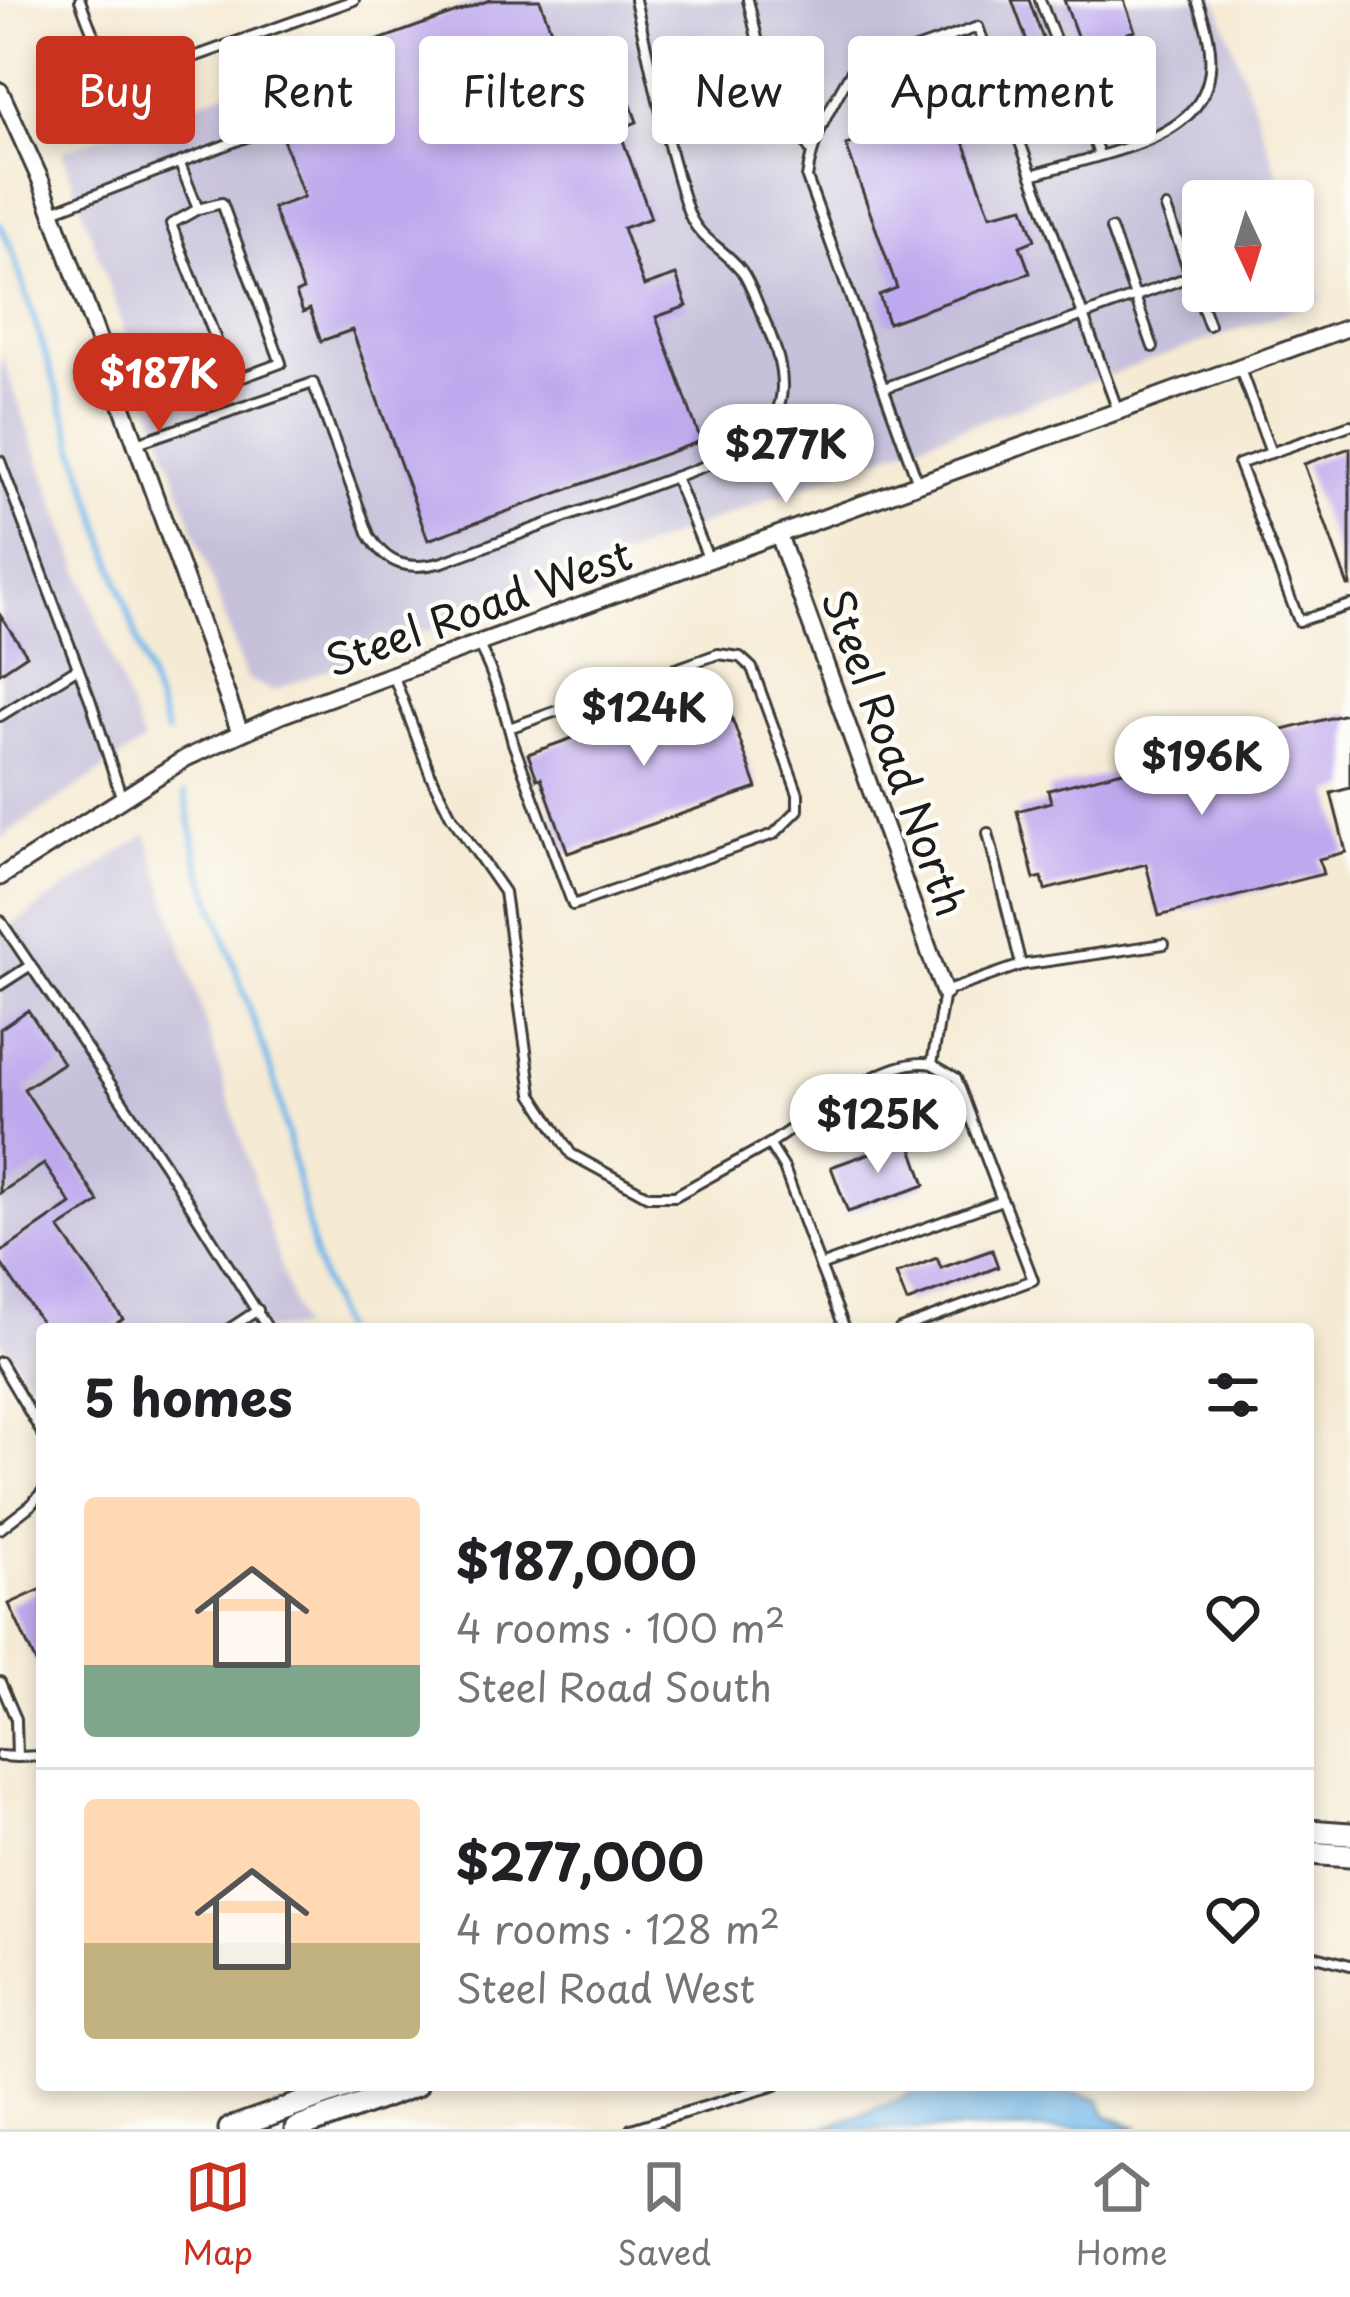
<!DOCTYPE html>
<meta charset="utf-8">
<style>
:root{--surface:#fff;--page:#f2f2f2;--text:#202124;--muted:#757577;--line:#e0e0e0;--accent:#c8321e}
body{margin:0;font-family:"Playpen Sans",sans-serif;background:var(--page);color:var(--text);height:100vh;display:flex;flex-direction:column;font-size:45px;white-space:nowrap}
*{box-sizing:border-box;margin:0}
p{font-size:39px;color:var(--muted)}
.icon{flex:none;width:66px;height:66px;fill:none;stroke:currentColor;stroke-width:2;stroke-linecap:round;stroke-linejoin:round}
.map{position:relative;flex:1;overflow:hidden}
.drawer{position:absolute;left:36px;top:1323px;width:1278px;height:768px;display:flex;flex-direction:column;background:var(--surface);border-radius:12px;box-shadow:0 6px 18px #0003}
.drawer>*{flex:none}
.guide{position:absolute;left:36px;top:36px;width:1278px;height:108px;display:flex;gap:24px}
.needle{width:78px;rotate:176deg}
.fabs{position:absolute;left:1182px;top:180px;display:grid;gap:24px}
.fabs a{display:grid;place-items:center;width:132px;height:132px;border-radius:12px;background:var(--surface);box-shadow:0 6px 18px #0003;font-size:60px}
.price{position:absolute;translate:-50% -102px;padding:0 27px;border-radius:42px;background:#fff;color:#222;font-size:39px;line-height:78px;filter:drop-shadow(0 3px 6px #0008)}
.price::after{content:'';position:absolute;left:50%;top:72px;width:36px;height:27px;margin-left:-18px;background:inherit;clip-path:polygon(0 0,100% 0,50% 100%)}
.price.selected{background:var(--accent);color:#fff}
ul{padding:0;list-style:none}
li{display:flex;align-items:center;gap:36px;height:300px;padding:0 48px}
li+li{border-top:3px solid var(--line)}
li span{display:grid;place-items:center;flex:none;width:336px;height:240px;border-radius:12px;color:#555}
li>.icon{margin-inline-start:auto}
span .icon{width:144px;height:144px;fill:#fffc;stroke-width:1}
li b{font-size:51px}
h2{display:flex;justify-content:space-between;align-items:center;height:144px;padding:0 48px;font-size:51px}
.chip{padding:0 42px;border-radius:12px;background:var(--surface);box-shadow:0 6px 18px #0003;font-size:42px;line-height:108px}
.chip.selected{background:var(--accent);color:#fff}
.menu{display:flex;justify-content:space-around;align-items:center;height:168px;border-top:3px solid var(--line);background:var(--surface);font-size:33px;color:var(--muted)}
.menu a{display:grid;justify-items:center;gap:6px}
.menu .selected{color:var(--accent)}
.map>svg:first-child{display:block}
.industrial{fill:#c6c0da}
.water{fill:#72b8e9;stroke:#476a82;stroke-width:3}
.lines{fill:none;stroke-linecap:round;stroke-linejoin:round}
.stream{stroke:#72b8e9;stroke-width:6}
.building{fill:#bea8ee}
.service-casing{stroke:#3d3b37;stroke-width:14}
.minor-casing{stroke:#3d3b37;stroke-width:21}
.secondary-casing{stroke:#3d3b37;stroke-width:27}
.service{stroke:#fff;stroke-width:8}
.minor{stroke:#fff;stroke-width:15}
.secondary{stroke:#fff;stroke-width:21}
.labels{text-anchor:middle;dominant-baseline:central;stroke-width:9;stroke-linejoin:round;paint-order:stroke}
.street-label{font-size:42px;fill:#1c1c1c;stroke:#fdfcf7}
</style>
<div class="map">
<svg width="1350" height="2129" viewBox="0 0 1350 2129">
<rect width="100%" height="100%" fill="#fdfcf7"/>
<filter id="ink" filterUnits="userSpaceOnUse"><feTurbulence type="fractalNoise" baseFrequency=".00833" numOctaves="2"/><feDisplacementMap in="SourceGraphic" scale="24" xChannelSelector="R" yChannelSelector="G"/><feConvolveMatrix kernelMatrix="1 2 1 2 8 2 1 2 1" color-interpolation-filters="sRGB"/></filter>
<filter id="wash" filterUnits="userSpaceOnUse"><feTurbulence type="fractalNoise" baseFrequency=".004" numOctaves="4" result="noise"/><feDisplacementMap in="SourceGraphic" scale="48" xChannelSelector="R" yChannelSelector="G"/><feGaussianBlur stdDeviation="2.7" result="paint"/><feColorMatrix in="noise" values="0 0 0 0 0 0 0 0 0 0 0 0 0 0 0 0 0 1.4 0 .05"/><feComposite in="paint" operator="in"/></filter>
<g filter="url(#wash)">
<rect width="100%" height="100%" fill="#f5ead3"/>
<g class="industrial">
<path d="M481,0h736l70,201h-84v90h90v-72l28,81 -448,159 -601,232 -26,-13 -184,-527z"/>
<path d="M0,352l143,391 -143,96z"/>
<path d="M147,834l153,495h-258v69l-42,-58v-407z"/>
</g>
<path class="water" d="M923,2085c58,0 120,-5 176,15l7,15 34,14h-321l81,-29z"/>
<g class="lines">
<g class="stream">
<path d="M0,224l12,26 155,483"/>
<path d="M185,794l12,63 79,228 40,176 24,68"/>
</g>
</g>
<g id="blocks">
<g class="building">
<path d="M490,0h50l23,63 46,-17 28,76 -18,7 32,89 -28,10 21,58 32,-11 11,31 -31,11 45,124 -273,99 -76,-210 -31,11 -11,-32 -7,3 -7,-19 7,-3 -30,-82 31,-11 -42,-115z"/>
<path d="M1012,0h17l39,108 -15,5z"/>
<path d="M1064,0h60l11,31 -7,2 14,39 -46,16z"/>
<path d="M952,108l38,107 34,-8 11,33 -15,6 10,27 -142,50 -9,-28 18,-7 -51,-143z"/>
<path d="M1350,448v138h-2l-44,-122z"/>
<path d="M0,615l27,40 -27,18z"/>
<path d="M720,685l37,103 -189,65 -27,-75 -4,1 -9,-25z"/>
<path d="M1350,713v75l-19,5 15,59 -27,7 4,15 -164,42 -13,-52 -101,26 -3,-13 -8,2 -17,-68 34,-9 -3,-12z"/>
<path d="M28,1010l35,53 -39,26 75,113 -40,26 64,91 -15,10h-62l-46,-67v-9l71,-49 -27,-40 -44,29v-164z"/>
<path d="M909,1139l16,46 -77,27 -17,-45z"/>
<path d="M992,1250l6,17 -91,35 -11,-28 41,-16 4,10z"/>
<path d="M42,1589v87l-33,-72z"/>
</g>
</g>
</g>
<g filter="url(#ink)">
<use href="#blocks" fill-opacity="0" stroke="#3d3b37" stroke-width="3"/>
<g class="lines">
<g class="service-casing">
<g id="service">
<path d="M80,0c15,41 22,67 69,73l205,-73"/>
<path d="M748,0l13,55 49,95"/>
<path d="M1040,0l59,154"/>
<path d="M180,164l18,45 -27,15 61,157 49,-18 -59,-160 -24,6"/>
<path d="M1032,175c100,-31 219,-38 165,-175"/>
<path d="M1166,208l25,68"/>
<path d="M53,211l209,-80"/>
<path d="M1111,229l42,118"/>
<path d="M1240,369l31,84"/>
<path d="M884,388l307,-112 18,49"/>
<path d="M1350,425l-111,39 60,157 51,-16"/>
<path d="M137,443l176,-60 56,152c18,31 41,36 74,27l300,-110c56,-40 42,-86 18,-140 -6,-14 -11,-30 -20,-42 -19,-24 -44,-30 -54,-62 -22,-67 -35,-139 -52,-208"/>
<path d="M0,461l91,241 30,94"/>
<path d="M675,477l34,83"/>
<path d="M918,483l-111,-305c5,-41 24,-71 44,-106l127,-45 140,384"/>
<path d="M479,645c16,32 25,64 34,98l60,162 201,-71 24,-24v-16l-46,-126 -12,-11 -22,-3 -209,74"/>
<path d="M394,677l37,99 20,40 53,76 28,202 39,60 77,42h27l94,-52"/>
<path d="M0,716l78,-48"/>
<path d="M0,920l165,245 103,164"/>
<path d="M1021,965l143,-21"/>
<path d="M0,985l31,-20"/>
<path d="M932,1064c-45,-10 -125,56 -163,80l15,24 36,98 182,-66 -46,-122 -24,-14 12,-72 77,-27 -33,-132"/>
<path d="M820,1266l25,63"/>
<path d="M229,1329l29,-19"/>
<path d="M900,1329l133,-49 -30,-79"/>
<path d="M0,1362l42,71"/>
<path d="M0,1529l31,-24 11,-13"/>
<path d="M0,1682l16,37 1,38 -17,-1"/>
<path d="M17,1757l25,-1"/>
<path d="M1308,1954l42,11"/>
<path d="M631,2129l145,-44"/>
</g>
</g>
<g class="minor-casing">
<g id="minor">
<path d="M0,91l41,90 199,551"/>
<path d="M779,536l165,456"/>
<path d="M0,877l186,-119 95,-43 1069,-388"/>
</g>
</g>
<g class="secondary-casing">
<g id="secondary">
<path d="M1308,1831l42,3"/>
<path d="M1308,1853l42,3"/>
<path d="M230,2129l122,-44"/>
<path d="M296,2129l120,-44"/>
</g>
</g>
<use href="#service" class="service"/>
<use href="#minor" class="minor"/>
<use href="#secondary" class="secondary"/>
</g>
</g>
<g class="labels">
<g class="street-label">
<text transform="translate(478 606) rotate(-20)">Steel Road West</text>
<text transform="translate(896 752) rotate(70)">Steel Road North</text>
</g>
</g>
</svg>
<div class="fabs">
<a><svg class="needle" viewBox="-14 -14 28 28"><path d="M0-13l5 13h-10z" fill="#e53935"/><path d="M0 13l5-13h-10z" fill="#757577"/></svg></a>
</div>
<b class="price selected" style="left:159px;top:435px">$187K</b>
<b class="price" style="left:786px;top:506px">$277K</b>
<b class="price" style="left:644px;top:769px">$124K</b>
<b class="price" style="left:1202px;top:818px">$196K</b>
<b class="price" style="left:878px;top:1176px">$125K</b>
<div class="guide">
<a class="chip selected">Buy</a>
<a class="chip">Rent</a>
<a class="chip">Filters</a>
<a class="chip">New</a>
<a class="chip">Apartment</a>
</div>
<section class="drawer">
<h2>5 homes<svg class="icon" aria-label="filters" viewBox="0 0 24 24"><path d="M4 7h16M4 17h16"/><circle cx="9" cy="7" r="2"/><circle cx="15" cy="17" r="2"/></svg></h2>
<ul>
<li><span style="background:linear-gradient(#ffd9b3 70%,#7fa58c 0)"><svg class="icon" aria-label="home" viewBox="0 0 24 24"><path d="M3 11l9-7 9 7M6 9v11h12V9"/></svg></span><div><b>$187,000</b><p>4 rooms · 100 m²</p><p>Steel Road South</p></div><svg class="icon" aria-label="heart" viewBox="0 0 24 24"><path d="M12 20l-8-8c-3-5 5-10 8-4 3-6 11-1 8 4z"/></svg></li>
<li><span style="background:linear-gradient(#ffd9b3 60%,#c2b280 0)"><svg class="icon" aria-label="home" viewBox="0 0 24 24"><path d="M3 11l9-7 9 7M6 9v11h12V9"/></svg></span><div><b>$277,000</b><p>4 rooms · 128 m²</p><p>Steel Road West</p></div><svg class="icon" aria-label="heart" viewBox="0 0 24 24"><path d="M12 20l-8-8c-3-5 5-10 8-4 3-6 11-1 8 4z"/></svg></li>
</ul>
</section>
</div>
<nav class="menu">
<a class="selected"><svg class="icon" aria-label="map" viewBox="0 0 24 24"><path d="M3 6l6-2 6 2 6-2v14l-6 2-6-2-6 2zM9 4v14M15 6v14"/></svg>Map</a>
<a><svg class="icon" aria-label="saved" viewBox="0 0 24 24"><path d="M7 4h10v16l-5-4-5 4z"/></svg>Saved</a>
<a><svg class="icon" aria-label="home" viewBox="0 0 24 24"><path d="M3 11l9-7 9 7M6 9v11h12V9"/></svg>Home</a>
</nav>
